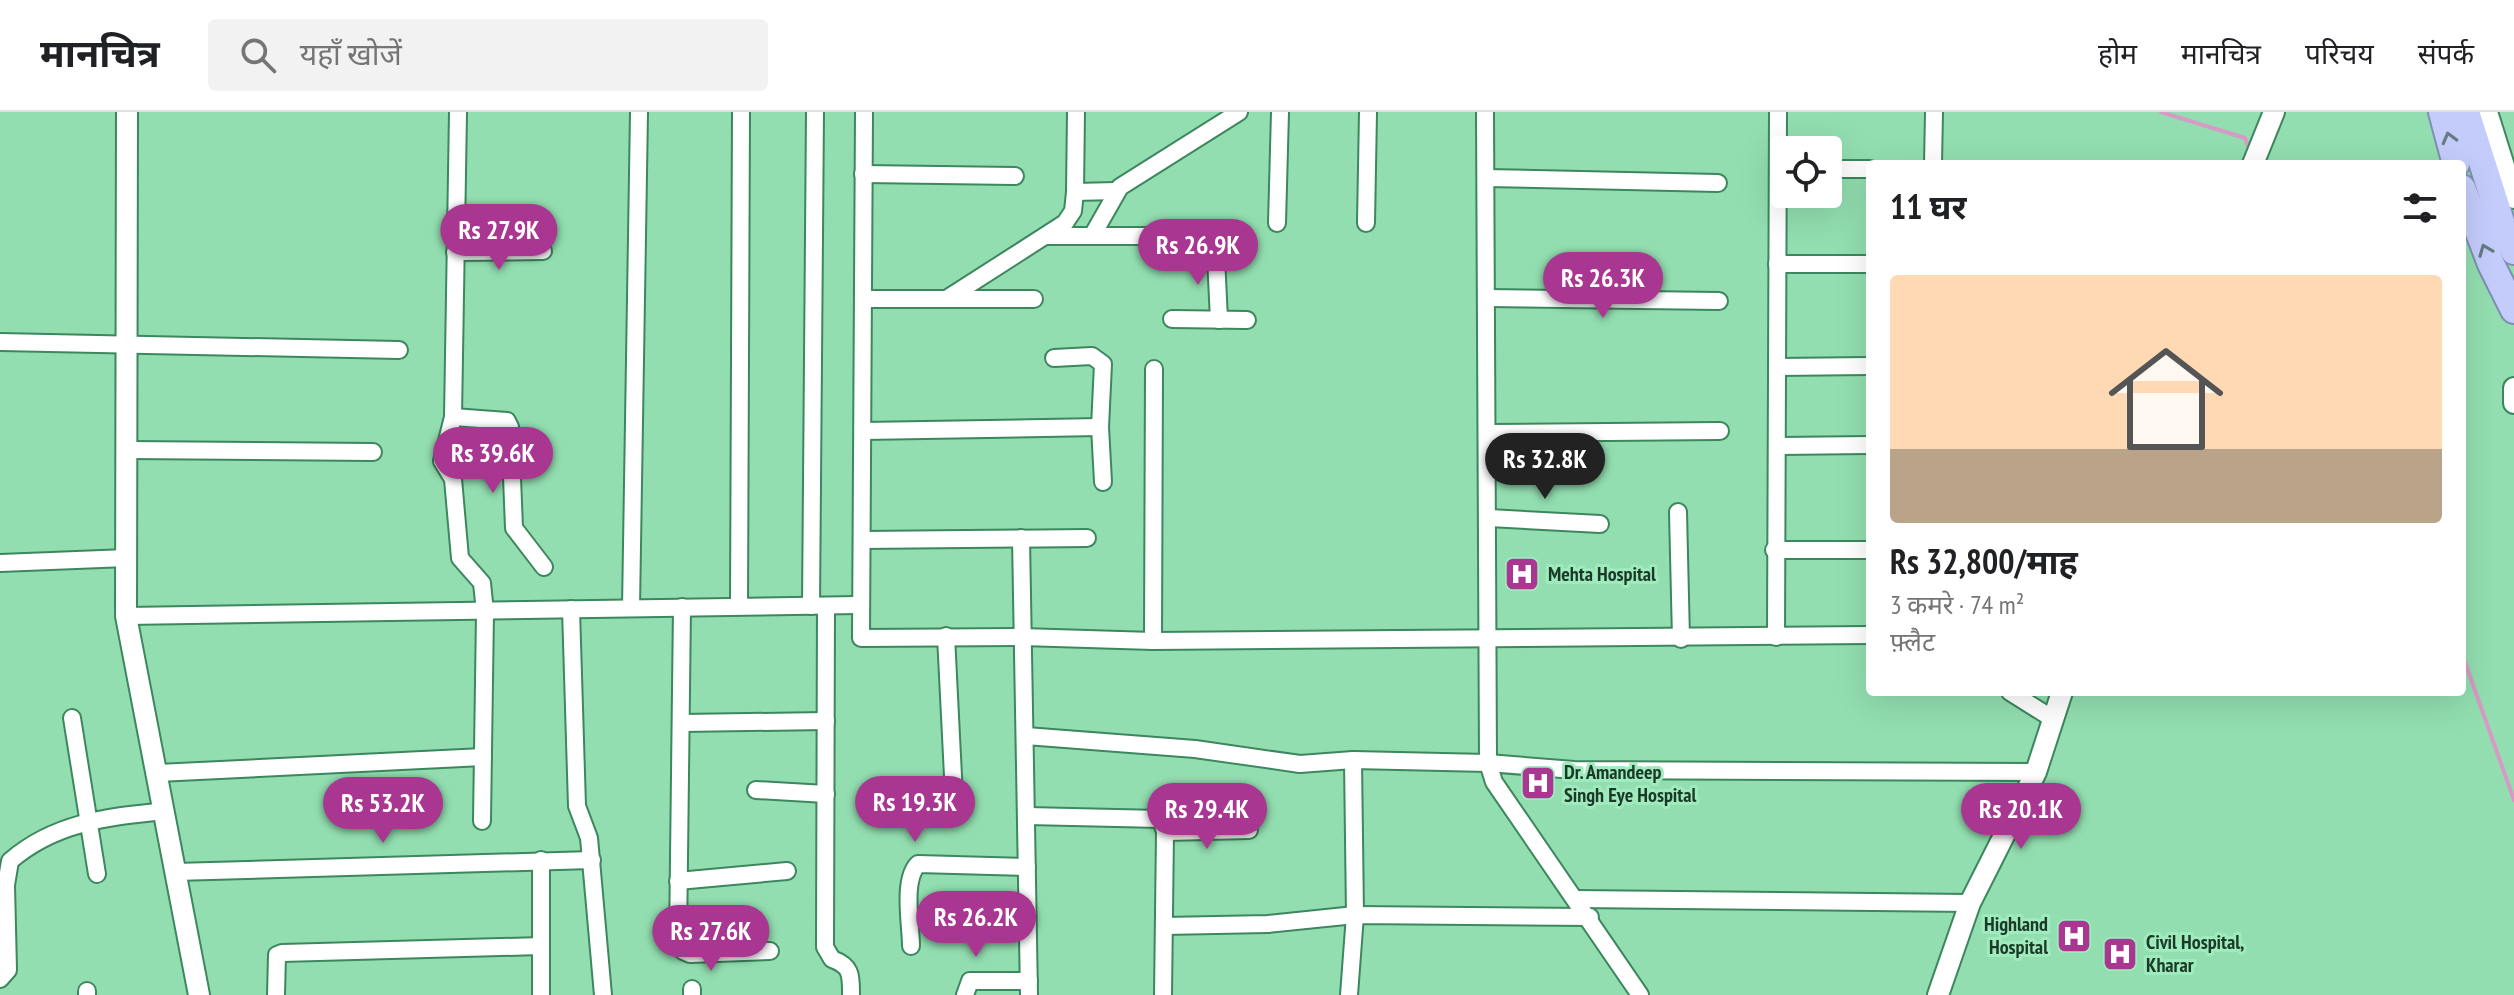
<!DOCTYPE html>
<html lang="hi">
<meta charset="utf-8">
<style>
:root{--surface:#fff;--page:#f2f2f2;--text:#202124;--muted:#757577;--line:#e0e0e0;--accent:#a93792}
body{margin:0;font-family:"PT Sans Narrow","Noto Sans Devanagari",sans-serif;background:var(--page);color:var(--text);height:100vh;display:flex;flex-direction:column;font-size:30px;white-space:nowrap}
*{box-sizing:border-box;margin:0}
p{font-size:26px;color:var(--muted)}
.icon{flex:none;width:44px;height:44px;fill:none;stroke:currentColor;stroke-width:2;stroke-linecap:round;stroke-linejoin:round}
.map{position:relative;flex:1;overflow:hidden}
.panel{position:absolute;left:1866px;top:48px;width:600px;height:536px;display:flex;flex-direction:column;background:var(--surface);border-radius:8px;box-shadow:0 8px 32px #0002}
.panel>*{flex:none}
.fabs{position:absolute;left:1770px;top:24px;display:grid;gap:16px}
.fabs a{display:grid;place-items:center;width:72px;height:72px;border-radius:8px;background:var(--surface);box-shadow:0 8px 32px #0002;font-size:40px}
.price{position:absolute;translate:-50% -68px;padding:0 18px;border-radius:28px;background:var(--accent);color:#fff;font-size:26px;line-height:52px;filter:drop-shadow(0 2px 4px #0008)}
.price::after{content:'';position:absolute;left:50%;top:48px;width:24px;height:18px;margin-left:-12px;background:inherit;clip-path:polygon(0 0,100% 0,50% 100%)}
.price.active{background:#222;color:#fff}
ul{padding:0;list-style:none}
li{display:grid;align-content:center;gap:16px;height:424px;padding:0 24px}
li span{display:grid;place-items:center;height:248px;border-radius:8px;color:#555}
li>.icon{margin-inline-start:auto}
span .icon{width:144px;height:144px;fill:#fffc;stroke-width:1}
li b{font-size:34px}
h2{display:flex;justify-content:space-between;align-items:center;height:96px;padding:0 24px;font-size:34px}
header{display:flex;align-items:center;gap:48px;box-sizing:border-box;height:112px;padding:0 40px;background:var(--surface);border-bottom:2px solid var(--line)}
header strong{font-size:38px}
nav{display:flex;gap:44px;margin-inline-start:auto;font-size:28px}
.search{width:560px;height:72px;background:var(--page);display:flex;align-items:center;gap:20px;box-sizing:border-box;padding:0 28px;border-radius:8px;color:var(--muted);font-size:30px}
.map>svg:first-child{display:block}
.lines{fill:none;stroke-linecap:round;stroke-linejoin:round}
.stream{stroke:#d69ac5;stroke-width:4}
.minor-casing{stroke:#3c875d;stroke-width:20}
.tertiary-casing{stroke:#3c875d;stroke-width:24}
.trunk-casing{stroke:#7f90b0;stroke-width:30}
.minor{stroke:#fff;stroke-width:16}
.tertiary{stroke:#fff;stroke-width:20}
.trunk{stroke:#c4ccfb;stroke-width:26}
.oneway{stroke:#667b86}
.labels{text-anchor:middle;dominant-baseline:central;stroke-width:6;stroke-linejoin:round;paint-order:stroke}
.poi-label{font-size:20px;font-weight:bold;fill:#1a3927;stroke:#9febbd;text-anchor:start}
</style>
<header>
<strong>मानचित्र</strong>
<div class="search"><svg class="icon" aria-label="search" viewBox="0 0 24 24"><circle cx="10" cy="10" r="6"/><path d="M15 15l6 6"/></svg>यहाँ खोजें</div>
<nav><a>होम</a><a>मानचित्र</a><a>परिचय</a><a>संपर्क</a></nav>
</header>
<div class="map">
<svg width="2514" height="883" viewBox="0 0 2514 883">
<rect width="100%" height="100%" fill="#92deb0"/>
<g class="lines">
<g class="stream">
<path d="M2161,0l84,26 5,13"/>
<path d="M2462,542l52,146"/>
</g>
<g class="minor-casing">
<g id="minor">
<path d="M458,0l-5,305 -11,44 11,18 7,79 22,25 3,29 -3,209"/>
<path d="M864,0l-3,526 161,-1 131,4 717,-6"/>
<path d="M1076,0l-1,80 41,-1"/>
<path d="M1485,0l3,651 6,19 146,213"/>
<path d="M1933,52l1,-52"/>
<path d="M1828,57h42"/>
<path d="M863,62l152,2"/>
<path d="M1486,66l232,5"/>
<path d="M1277,111l3,-111"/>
<path d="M1366,111l2,-111"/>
<path d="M1048,124h44"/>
<path d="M455,140l88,-1"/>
<path d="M1777,152h93"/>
<path d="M948,186l117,-75 8,-12 2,-19"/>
<path d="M1487,186l232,3"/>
<path d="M863,187h171"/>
<path d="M1172,207l75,1"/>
<path d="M1219,208l-4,-84h-123l28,-49 119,-75"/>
<path d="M0,230l399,8"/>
<path d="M1054,246l38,-2 11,8 -3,63 3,55"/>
<path d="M1777,255l93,-1"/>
<path d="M453,305l54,4 3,6 4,101 30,39"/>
<path d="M863,319l237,-4"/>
<path d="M1489,321l231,-2"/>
<path d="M1779,334l91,-1"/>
<path d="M127,338l246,2"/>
<path d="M1678,400l3,127"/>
<path d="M1489,406l111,6"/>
<path d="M1021,426l8,457"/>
<path d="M862,428l225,-2"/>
<path d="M1774,438h96"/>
<path d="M0,451l127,-5"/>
<path d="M739,494l2,-494"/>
<path d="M811,494l4,-494"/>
<path d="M826,494l-1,341 7,12c20,7 19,17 19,36"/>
<path d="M682,495l-4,335 5,9 7,3 80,-3"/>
<path d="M631,496l8,-496"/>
<path d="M571,497l6,197 12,32 14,157"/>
<path d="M126,504l732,-11"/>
<path d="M946,524l8,160"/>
<path d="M1776,525l2,-525"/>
<path d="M1153,529l1,-272"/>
<path d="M2010,580l43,27"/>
<path d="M72,606l25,156"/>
<path d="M682,611l144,-2"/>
<path d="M1026,624l169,13 105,15 53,-4 135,3 86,7 462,2"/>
<path d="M158,661l325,-16"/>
<path d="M756,678l70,4"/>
<path d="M1027,704l134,3 4,13 -2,163"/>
<path d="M1165,720l84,-2"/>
<path d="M541,748v135"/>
<path d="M175,760l417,-12"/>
<path d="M678,769l109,-10"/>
<path d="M1575,787l395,4"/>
<path d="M1164,814l104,-2 87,-9 235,2"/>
<path d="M911,834c0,-21 -9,-66 7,-82l109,3"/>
<path d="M0,867l8,-9 -2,-85 4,-24c45,-39 98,-44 154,-50"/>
<path d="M692,877v6"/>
<path d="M87,883v-4"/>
<path d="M276,883l1,-40 5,-2 259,-7"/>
<path d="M965,883l5,-14h59"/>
<path d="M1349,883l6,-80 -2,-155"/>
</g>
</g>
<g class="tertiary-casing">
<g id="tertiary">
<path d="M127,0l-1,504 73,379"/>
<path d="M2487,0l27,86"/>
<path d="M2253,52l21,-52"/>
<path d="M2514,276v15"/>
<path d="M1938,883l32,-92 66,-131 26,-80"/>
</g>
</g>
<g class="trunk-casing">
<g id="trunk">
<path d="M2442,0l14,52"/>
<path d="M2466,0l36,113 12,26"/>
<path d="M2462,76l29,76 23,46"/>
</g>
</g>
<use href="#minor" class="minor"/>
<use href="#tertiary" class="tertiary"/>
<use href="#trunk" class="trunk"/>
</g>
<defs><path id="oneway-chevron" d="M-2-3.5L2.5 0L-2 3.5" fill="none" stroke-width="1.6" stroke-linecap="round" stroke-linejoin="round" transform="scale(2)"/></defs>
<g class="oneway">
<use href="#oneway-chevron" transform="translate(2449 26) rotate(-105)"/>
<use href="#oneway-chevron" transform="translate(2485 138) rotate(-112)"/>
</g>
<defs>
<g id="hospital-square" transform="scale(1.8)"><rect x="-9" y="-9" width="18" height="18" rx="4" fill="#a93792" stroke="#9febbd"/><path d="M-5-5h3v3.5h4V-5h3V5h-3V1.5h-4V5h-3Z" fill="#fff"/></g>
</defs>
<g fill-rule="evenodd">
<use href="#hospital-square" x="1522" y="462"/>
<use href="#hospital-square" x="1538" y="671"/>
<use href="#hospital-square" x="2074" y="824"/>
<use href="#hospital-square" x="2120" y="842"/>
</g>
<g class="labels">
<g class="poi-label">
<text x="1548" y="462">Mehta Hospital</text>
<text x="1564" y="660">Dr. Amandeep<tspan x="1564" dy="23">Singh Eye Hospital</tspan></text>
<text x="2048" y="812" text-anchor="end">Highland<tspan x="2048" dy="23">Hospital</tspan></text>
<text x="2146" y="830">Civil Hospital,<tspan x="2146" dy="23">Kharar</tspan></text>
</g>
</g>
</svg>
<div class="fabs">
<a><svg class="icon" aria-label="locate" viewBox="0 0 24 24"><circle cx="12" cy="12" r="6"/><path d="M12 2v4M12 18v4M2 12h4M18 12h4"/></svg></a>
</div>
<b class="price" style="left:499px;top:160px">Rs 27.9K</b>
<b class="price" style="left:1198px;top:175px">Rs 26.9K</b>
<b class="price" style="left:1603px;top:208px">Rs 26.3K</b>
<b class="price" style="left:493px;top:383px">Rs 39.6K</b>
<b class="price active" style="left:1545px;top:389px">Rs 32.8K</b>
<b class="price" style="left:915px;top:732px">Rs 19.3K</b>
<b class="price" style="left:383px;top:733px">Rs 53.2K</b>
<b class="price" style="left:1207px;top:739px">Rs 29.4K</b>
<b class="price" style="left:2021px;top:739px">Rs 20.1K</b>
<b class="price" style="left:976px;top:847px">Rs 26.2K</b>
<b class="price" style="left:711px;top:861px">Rs 27.6K</b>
<section class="panel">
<h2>11 घर<svg class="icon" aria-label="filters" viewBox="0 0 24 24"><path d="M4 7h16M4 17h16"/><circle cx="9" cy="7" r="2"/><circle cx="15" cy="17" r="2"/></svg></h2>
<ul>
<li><span style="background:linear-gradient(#ffd9b3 70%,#b9a48a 0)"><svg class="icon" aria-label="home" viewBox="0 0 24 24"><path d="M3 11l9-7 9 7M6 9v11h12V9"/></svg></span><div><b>Rs 32,800/माह</b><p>3 कमरे · 74 m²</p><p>फ़्लैट</p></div></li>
</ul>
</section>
</div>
